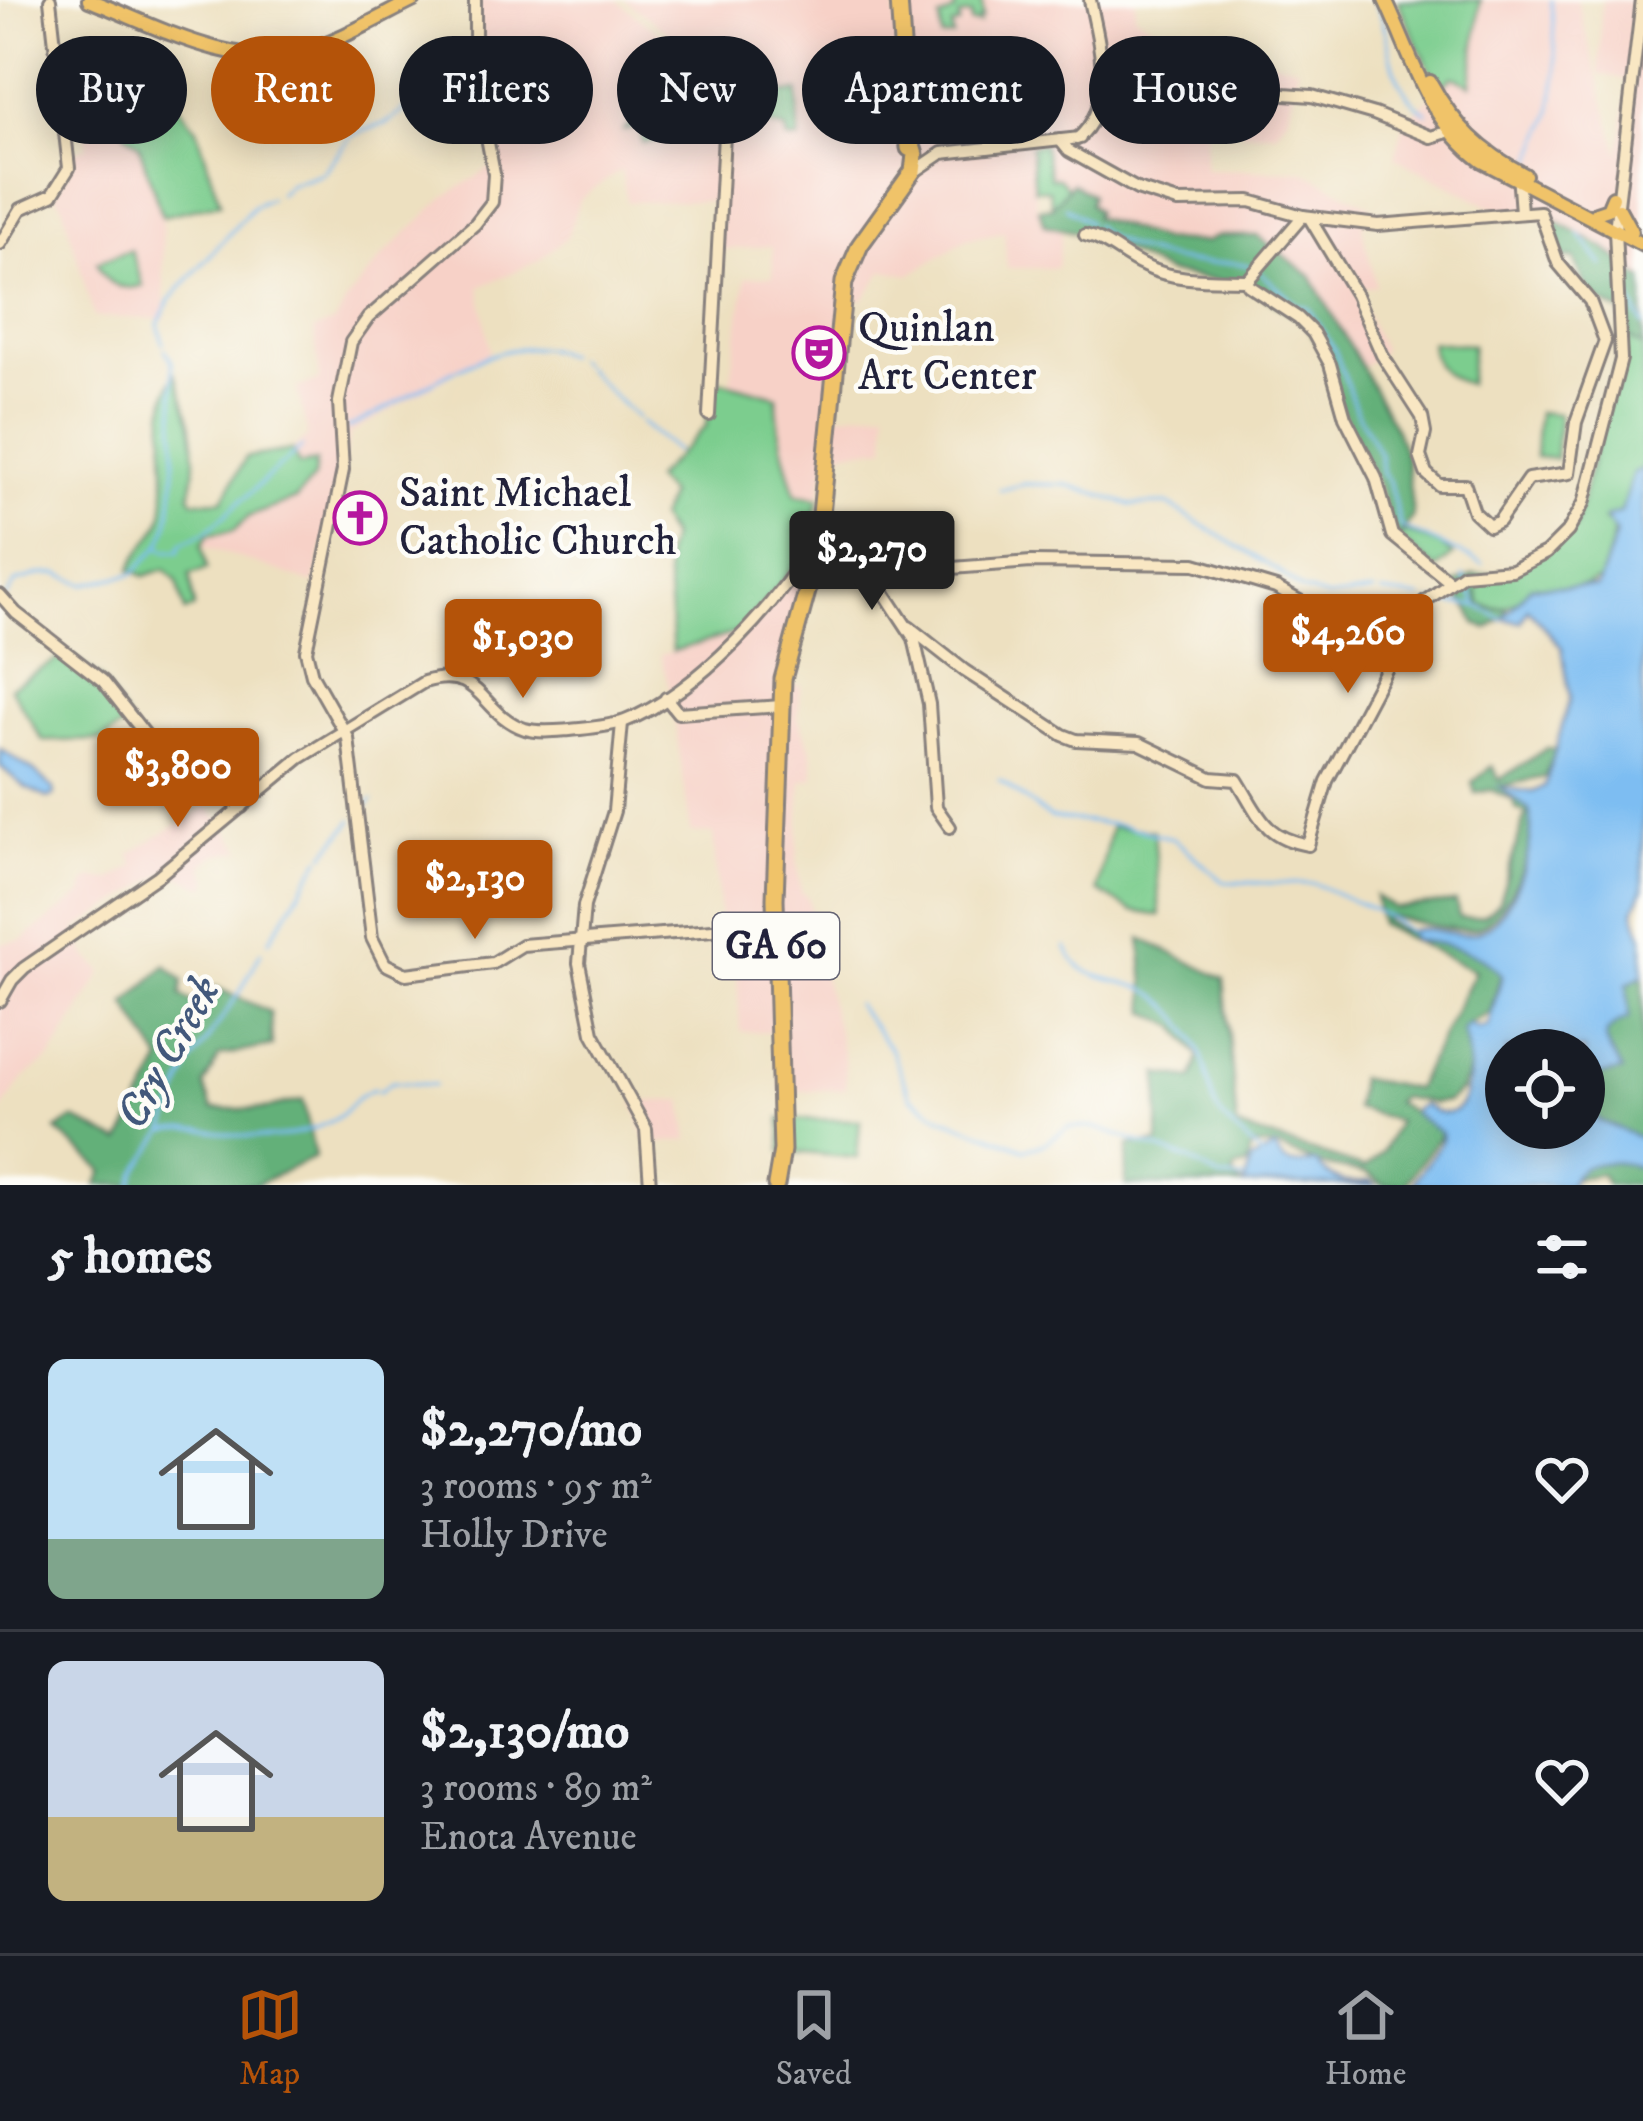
<!DOCTYPE html>
<meta charset="utf-8">
<style>
:root{--surface:#171b24;--page:#242831;--text:#f1f3f6;--muted:#9ea1a6;--line:#363941;--accent:#b45309}
body{margin:0;font-family:"IM FELL DW Pica",serif;background:var(--page);color:var(--text);height:100vh;display:flex;flex-direction:column;font-size:45px;white-space:nowrap}
*{box-sizing:border-box;margin:0}
p{font-size:39px;color:var(--muted)}
.icon{flex:none;width:66px;height:66px;fill:none;stroke:currentColor;stroke-width:2;stroke-linecap:round;stroke-linejoin:round}
.map{position:relative;height:1185px;overflow:hidden}
.sheet{display:flex;flex-direction:column;background:var(--surface);flex:1}
.sheet>*{flex:none}
.guide{position:absolute;left:36px;top:36px;width:1572px;height:108px;display:flex;gap:24px}
.controls{position:absolute;left:1485px;top:1029px;display:grid;gap:24px}
.controls a{display:grid;place-items:center;width:120px;height:120px;border-radius:50%;background:var(--surface);box-shadow:0 6px 30px #0003;font-size:60px}
.price{position:absolute;translate:-50% -102px;padding:0 27px;border-radius:12px;background:var(--accent);color:#fff;font-size:39px;line-height:78px;filter:drop-shadow(0 3px 6px #0008)}
.price::after{content:'';position:absolute;left:50%;top:72px;width:36px;height:27px;margin-left:-18px;background:inherit;clip-path:polygon(0 0,100% 0,50% 100%)}
.price.on{background:#222;color:#fff}
ul{padding:0;list-style:none}
li{display:flex;align-items:center;gap:36px;height:300px;padding:0 48px}
li+li{border-top:3px solid var(--line)}
li span{display:grid;place-items:center;flex:none;width:336px;height:240px;border-radius:18px;color:#555}
li>.icon{margin-inline-start:auto}
span .icon{width:144px;height:144px;fill:#fffc;stroke-width:1}
li b{font-size:51px}
h2{display:flex;justify-content:space-between;align-items:center;height:144px;padding:0 48px;font-size:51px}
.tag{padding:0 42px;border-radius:54px;background:var(--surface);box-shadow:0 6px 30px #0003;font-size:42px;line-height:108px}
.tag.on{background:var(--accent);color:#fff}
.tab-bar{display:flex;justify-content:space-around;align-items:center;height:168px;border-top:3px solid var(--line);background:var(--surface);font-size:33px;color:var(--muted)}
.tab-bar a{display:grid;justify-items:center;gap:6px}
.tab-bar .on{color:var(--accent)}
.map>svg:first-child{display:block}
.built{fill:#f7d1c7}
.green{fill:#7bcd8e;stroke:#4e7864;stroke-width:3}
.forest{fill:#64b079;stroke:#43695a;stroke-width:3}
.water{fill:#7dbdf2;stroke:#507096;stroke-width:3;fill-rule:evenodd}
.lines{fill:none;stroke-linecap:round;stroke-linejoin:round}
.stream{stroke:#7dbdf2;stroke-width:3}
.secondary-casing{stroke:#88817e;stroke-width:16}
.primary-casing{stroke:#88817e;stroke-width:18}
.highway-casing{stroke:#88817e;stroke-width:21}
.secondary{stroke:#f9e7c3;stroke-width:10}
.primary{stroke:#f0c369;stroke-width:12}
.highway{stroke:#f0c369;stroke-width:15}
.labels{text-anchor:middle;dominant-baseline:central;stroke-width:9;stroke-linejoin:round;paint-order:stroke}
.shield{fill:#fdfcf7;stroke:#646373;stroke-width:3}
.shield-label{font-size:39px;font-weight:bold;fill:#22223b}
.poi-label{font-size:42px;fill:#22223b;stroke:#fdfcf7;text-anchor:start}
.water-label{font-size:45px;font-style:italic;fill:#42587b;stroke:#fdfcf7}
</style>
<div class="map">
<svg width="1643" height="1185" viewBox="0 0 1643 1185">
<rect width="100%" height="100%" fill="#fdfcf7"/>
<filter id="ink" filterUnits="userSpaceOnUse"><feTurbulence type="fractalNoise" baseFrequency=".00833" numOctaves="2"/><feDisplacementMap in="SourceGraphic" scale="24" xChannelSelector="R" yChannelSelector="G"/><feConvolveMatrix kernelMatrix="1 2 1 2 8 2 1 2 1" color-interpolation-filters="sRGB"/></filter>
<filter id="wash" filterUnits="userSpaceOnUse"><feTurbulence type="fractalNoise" baseFrequency=".004" numOctaves="4" result="noise"/><feDisplacementMap in="SourceGraphic" scale="48" xChannelSelector="R" yChannelSelector="G"/><feGaussianBlur stdDeviation="2.7" result="paint"/><feColorMatrix in="noise" values="0 0 0 0 0 0 0 0 0 0 0 0 0 0 0 0 0 1.4 0 .05"/><feComposite in="paint" operator="in"/></filter>
<g filter="url(#wash)">
<rect width="100%" height="100%" fill="#ede0c0"/>
<g class="built">
<path d="M478,0h138l85,64 2,-6 -79,-58h270l14,165 -56,91 -23,159 58,-5 -1,37 -43,4 -8,12h-9l-7,35 -23,-3 -11,-23 2,-17 -10,-20v-38l-47,-14 16,-106 27,-1 -1,-30 -54,4 1,-49 -92,1 -6,-32 -41,29 -13,38 -29,24 -58,26 10,65 -140,82 -36,150 -112,-39 6,-10 25,-4 17,-15 46,-17 3,-33 -7,-16 16,-14 -11,-48 23,-8 -6,-50 21,-8 13,-23 36,-44 59,-57 55,-35 -19,-82z"/>
<path d="M906,0h230l-1,15 28,18 135,34 -9,46 -13,19h-35l4,-41 -37,-3 -4,81 99,2 68,35 -9,22 14,58 -22,3 29,62 -20,15 -52,-90 -53,-40 -52,6 -45,-2 -68,-24 -4,-12 2,-9 -41,-17 -7,-33 -9,44 6,32 22,10 -5,37h-50l-3,-36 -37,7 -57,36 -26,-5 -20,29 -18,1 16,-48 50,-74z"/>
<path d="M1480,0h97l42,155 10,-75 -30,-6 2,-64 2,-10h40v280l-69,-51 -36,-18 -35,2 -108,-56 9,-33 23,-24 26,-24 18,8z"/>
<path d="M122,70l4,44 -3,16 15,15 24,71 3,103 -71,-2 -32,-113 -7,-9 17,-28 1,-15 14,-5 -5,-74z"/>
<path d="M803,560l13,1 -31,122 16,3 -3,32 14,32 2,28 -12,3 -5,79 4,31 8,8 2,23 11,1v49l22,84 2,33 -65,3 -2,-61 -39,1 -5,-102h-14l-8,-96 -22,-1 -20,-138 -11,-40 57,-18z"/>
<path d="M208,805l35,45 -27,5 -13,11 6,14 -3,8 -38,-17 -93,59 11,25 17,17 -52,86 -27,20 -24,35v-169l22,-4 62,-47v-9l8,-6 19,2 24,-14 -5,-12z"/>
<path d="M683,1100l6,40 -41,4 -14,-42z"/>
</g>
<g class="green">
<path d="M954,0h28l1,17 -4,1 1,5h-9v-8l-12,1v9l-7,1 1,11 -11,1 -2,-19 15,-8z"/>
<path d="M1397,0h83l-9,85 -18,-9 -14,13z"/>
<path d="M692,81l10,17 -3,6 -11,2 1,15 -7,4 1,12 -40,6 -3,-15 -15,2 47,-47z"/>
<path d="M113,84l5,44 -21,2 -5,-44z"/>
<path d="M166,90l31,39 23,74 -58,13 -23,-71 -16,-15 3,-16 -4,-21z"/>
<path d="M798,92l1,47 -11,1 -2,-10 -19,-6 -4,-29z"/>
<path d="M1043,144l7,34h8l11,11 -17,18 -3,-17 -15,-1 -4,-43z"/>
<path d="M131,250l12,36c-22,5 -39,-1 -46,-24z"/>
<path d="M1624,335l19,12v121l-10,5 -12,39 -17,9 10,7c1,9 -10,37 -13,49l7,5 -7,-3c-22,13 -46,6 -70,7 -12,17 -31,29 -51,17l-7,-28 37,-2 65,-46z"/>
<path d="M1431,342l41,3 -4,39c-22,-5 -37,-19 -37,-42z"/>
<path d="M175,374c15,39 27,79 15,121l4,6 29,-1 23,-43 46,-7 7,15 17,-3 -2,16 -18,21 -46,17 -17,15 -25,4 -6,10 5,24 -17,5 4,34 -9,4 -8,-31 -12,-12 -21,7 -13,-7c7,-21 28,-34 32,-56 8,-43 -10,-103 12,-139z"/>
<path d="M711,378l66,18c0,37 9,66 19,99l23,3 -8,35 -11,27 -60,72 -67,19 -8,-97 6,-16 -12,-20 10,-23 -15,-16 52,-53z"/>
<path d="M1538,412l21,2 -4,45 -20,-2z"/>
<path d="M1405,531l36,14 12,10 -17,14 -37,-31z"/>
<path d="M68,654l32,24 29,45 -27,17 -59,1 -33,-54z"/>
<path d="M1111,826l43,5 6,85 -27,-5 -36,-20z"/>
<path d="M781,1119l79,1 -3,38 -75,-7z"/>
</g>
<g class="forest">
<path d="M1072,183l19,12 -2,9 7,7 -2,6 67,23 45,2 11,-6h41l53,40 85,154 10,28 7,58 -18,26 -15,-53 -45,-92 -4,-31 -26,-43 -57,-38 -82,-12 -68,-35 -53,-13 -6,-16 13,-2z"/>
<path d="M1550,218l56,31 37,31v67l-19,-12 -2,-23c-30,-11 -38,-25 -48,-54h-9l-13,-15z"/>
<path d="M1473,575l7,28 12,6 14,-2v9l-18,13 -12,-5 -7,-15 -20,-23z"/>
<path d="M1547,748l8,1 -10,28 -44,9c7,9 23,14 29,24 15,26 -26,115 -57,119 -19,3 -64,-8 -84,-13l-5,4c32,26 92,18 118,51l-12,42 -23,12 5,37 -10,28 -14,11 -14,2 -34,-6 -5,5 44,25 1,9c-13,16 -24,33 -35,49h-22l-15,-11 -49,-10 -40,-16 -27,-2 -5,20 -10,2 -4,6 9,11h-117l4,-40 30,-2v-69l34,5 6,-23 -22,-29 -30,-15 -6,-74 83,41 13,148 128,41 18,-17 14,-30 -42,-13 4,-30 56,11 60,-118 -95,-46 -5,-29 20,12 61,-6 3,15c19,2 28,0 40,-15l27,-88 -10,-5 -4,-10 -21,-9 -16,3 -3,-11 20,-16 7,14z"/>
<path d="M166,965l17,15 -2,15 16,10 18,-18 55,25 2,34 -53,10 -15,29 8,24h51l40,-9 12,57 -60,28h-158l7,-14 -48,-41 18,-11 47,23 41,-81 -36,-57z"/>
<path d="M1643,976v164l-49,-20 -10,-26 10,-20 26,-3c-6,-20 -28,-33 -1,-50 2,-29 -3,-34 24,-45z"/>
<path d="M1620,1161l23,8v16h-36l-6,-11 -30,5v6h-8l4,-13c18,-8 34,-9 53,-11z"/>
</g>
<g class="water">
<path d="M1643,468v421l-9,22 9,27v37l-16,9 2,34c-38,16 -21,26 -7,53l-26,5 -9,16 11,28 45,19v30c-23,-10 -64,-11 -74,16h-157l30,-45 -1,-7 -27,-19v-5l8,-4c7,2 12,7 19,8 36,4 30,-63 21,-82l6,-7 10,5 10,-3 14,-51c-18,-24 -60,-32 -89,-35l-4,-9c21,-7 43,7 66,2 36,-9 64,-89 54,-123l-29,-23 33,5 12,-6 25,-88 -8,-50 -34,-40 -7,14 -19,-3 29,-33 66,1 19,-53 -11,-16 16,-6 12,-39zM1506,1050h78v78h-78z"/>
<path d="M0,749l34,22 20,18v7l-6,2 -24,-11 -24,-21z"/>
<path d="M1275,1148c10,22 23,16 41,14 15,20 31,23 54,19l5,4h-131l7,-24z"/>
</g>
<g class="lines">
<g class="stream">
<path d="M1375,0c21,44 7,80 52,113"/>
<path d="M479,61l17,-12"/>
<path d="M1529,171l22,-57 6,-43 -6,-71"/>
<path d="M279,194l11,-10 33,-11 29,-38 35,-12 23,-17 34,-38 22,-10"/>
<path d="M1066,207l23,16"/>
<path d="M1094,225c22,23 80,38 110,38 17,1 33,-3 49,4"/>
<path d="M1579,234l24,31"/>
<path d="M1260,272l37,33 11,3 27,43 21,59 24,45 2,19 7,7 11,45 83,38"/>
<path d="M1623,286l20,39"/>
<path d="M163,343l-5,-19 12,-24 84,-94 16,-8"/>
<path d="M574,358l63,60"/>
<path d="M640,422l36,29"/>
<path d="M347,428c63,-24 148,-104 219,-73"/>
<path d="M1000,490l24,-6 44,1 63,20 36,-1 111,67 24,19 26,8 46,-6"/>
<path d="M160,545c22,-41 14,-136 12,-184l-7,-12"/>
<path d="M1463,576l14,29"/>
<path d="M1382,593l39,5"/>
<path d="M6,597l10,-15 27,-8h16l26,10 48,-10 27,-29 5,5 14,1 3,-8 25,-12 95,-84"/>
<path d="M1431,602l47,4 25,14"/>
<path d="M999,780l51,38 70,7 54,14 50,43 91,2 72,32 22,16"/>
<path d="M364,808l9,-8"/>
<path d="M325,854l28,-34"/>
<path d="M269,941l52,-83"/>
<path d="M1066,947c16,42 65,27 94,51 21,17 38,43 45,69 4,14 5,31 13,44 11,19 32,29 45,47"/>
<path d="M856,1004l35,46 20,47 30,20 84,32 19,-5 25,-17 28,1 93,32 30,18 24,1"/>
<path d="M378,1092l14,-10 43,3"/>
<path d="M165,1131c39,-9 80,13 121,5 16,-3 39,-10 52,-19 14,-10 19,-23 36,-28"/>
<path d="M132,1185l4,-12 29,-42 24,-64 51,-75 21,-40"/>
</g>
</g>
</g>
<g filter="url(#ink)">
<g class="lines">
<g class="secondary-casing">
<g id="secondary">
<path d="M475,0v75l19,99 -2,28 -17,22 -107,94 -17,24 -12,60 4,68 -37,181 6,24 36,63 24,200 13,26 21,10 87,-11 29,-18 254,-20"/>
<path d="M1102,76l42,8 168,12 62,18 57,23 23,-7"/>
<path d="M1077,139c40,-33 22,-96 13,-139"/>
<path d="M1060,140l9,11 68,38 41,13 72,-1 53,15 75,9 162,-13 18,51 32,38 15,40 -29,81 -7,51 -41,6 -29,42 -10,5 -15,-14 -9,-27h-26l-13,-12 -6,-17 5,-23 -3,-16 -40,-62 -26,-60 -47,-78"/>
<path d="M911,174l31,-21 138,-15"/>
<path d="M1518,174l3,38"/>
<path d="M1303,216l-55,64v5l50,33 15,15 17,31 15,53 31,61 16,57 58,47"/>
<path d="M1085,235c23,5 38,22 59,31 32,16 70,13 104,14"/>
<path d="M0,244l21,-35 31,-14 17,-27 -19,-168"/>
<path d="M709,415l17,-318"/>
<path d="M874,574l157,-12 164,2 81,24 40,22 59,-2 40,5"/>
<path d="M0,595l16,18 87,68 45,57 94,69"/>
<path d="M909,627l56,44 98,64 13,5 63,3 72,35 26,2c22,35 26,57 71,65l19,-64 94,-177 42,-30 49,-4 34,-17 22,-22 16,-28 37,-144 -6,-129 27,-230"/>
<path d="M666,698l12,15 104,-7"/>
<path d="M622,723l-8,88 -30,95 -5,57 14,70 53,96 4,56"/>
<path d="M0,1001l12,-21 12,-12 134,-92 142,-118 124,-76c58,-18 56,32 101,47 14,4 31,2 45,1 18,-2 38,-3 55,-9 69,-25 161,-124 194,-189l20,5 19,16 56,85 15,66 7,103 14,20"/>
</g>
</g>
<g class="primary-casing">
<g id="primary">
<path d="M89,0c66,25 143,70 214,51 39,-11 76,-34 111,-51"/>
<path d="M1385,0c28,59 43,121 97,161l161,84"/>
<path d="M1430,82c24,44 51,70 95,93"/>
<path d="M1619,209l12,22"/>
<path d="M1596,213l12,-4 5,-12"/>
</g>
</g>
<g class="highway-casing">
<g id="highway">
<path d="M899,0l10,148"/>
<path d="M776,1185l6,-35 -7,-251 8,-220 34,-124 27,-273 16,-37 53,-74 2,-16 -5,-16"/>
</g>
</g>
<use href="#secondary" class="secondary"/>
<use href="#primary" class="primary"/>
<use href="#highway" class="highway"/>
</g>
</g>
<defs>
<g id="theatre-ring" transform="scale(2.7)"><circle r="9.5" fill="#fdfcf7" stroke="#b5179e" stroke-width="1.5"/><path d="M-5-5.5Q0-4 5-5.5V0Q5 5 0 6Q-5 5-5 0ZM-3.3-2.5H-1v1.5H-3.3ZM1-2.5H3.3v1.5H1ZM-2.8 1Q0 5.5 2.8 1Z" fill="#b5179e"/></g>
<g id="church-ring" transform="scale(2.7)"><circle r="9.5" fill="#fdfcf7" stroke="#b5179e" stroke-width="1.5"/><path d="M-1.2-6h2.4v3.5h3.3v2.4h-3.3V6h-2.4V-.1h-3.3v-2.4h3.3Z" fill="#b5179e"/></g>
</defs>
<g fill-rule="evenodd">
<use href="#theatre-ring" x="819" y="353"/>
<use href="#church-ring" x="360" y="518"/>
</g>
<g class="labels">
<rect class="shield" x="713" y="913" width="126" height="66" rx="9"/>
<g class="shield-label">
<text x="776" y="946">GA 60</text>
</g>
<g class="poi-label">
<text x="858" y="329">Quinlan<tspan x="858" dy="48">Art Center</tspan></text>
<text x="399" y="494">Saint Michael<tspan x="399" dy="48">Catholic Church</tspan></text>
</g>
<g class="water-label">
<text transform="translate(169 1053) rotate(-61)">Cry Creek</text>
</g>
</g>
</svg>
<div class="controls">
<a><svg class="icon" aria-label="locate" viewBox="0 0 24 24"><circle cx="12" cy="12" r="6"/><path d="M12 2v4M12 18v4M2 12h4M18 12h4"/></svg></a>
</div>
<b class="price on" style="left:872px;top:613px">$2,270</b>
<b class="price" style="left:1348px;top:696px">$4,260</b>
<b class="price" style="left:523px;top:701px">$1,030</b>
<b class="price" style="left:178px;top:830px">$3,800</b>
<b class="price" style="left:475px;top:942px">$2,130</b>
<div class="guide">
<a class="tag">Buy</a>
<a class="tag on">Rent</a>
<a class="tag">Filters</a>
<a class="tag">New</a>
<a class="tag">Apartment</a>
<a class="tag">House</a>
</div>
</div>
<section class="sheet">
<h2>5 homes<svg class="icon" aria-label="filters" viewBox="0 0 24 24"><path d="M4 7h16M4 17h16"/><circle cx="9" cy="7" r="2"/><circle cx="15" cy="17" r="2"/></svg></h2>
<ul>
<li><span style="background:linear-gradient(#bfe0f5 75%,#7fa58c 0)"><svg class="icon" aria-label="home" viewBox="0 0 24 24"><path d="M3 11l9-7 9 7M6 9v11h12V9"/></svg></span><div><b>$2,270/mo</b><p>3 rooms · 95 m²</p><p>Holly Drive</p></div><svg class="icon" aria-label="heart" viewBox="0 0 24 24"><path d="M12 20l-8-8c-3-5 5-10 8-4 3-6 11-1 8 4z"/></svg></li>
<li><span style="background:linear-gradient(#c9d6e8 65%,#c2b280 0)"><svg class="icon" aria-label="home" viewBox="0 0 24 24"><path d="M3 11l9-7 9 7M6 9v11h12V9"/></svg></span><div><b>$2,130/mo</b><p>3 rooms · 89 m²</p><p>Enota Avenue</p></div><svg class="icon" aria-label="heart" viewBox="0 0 24 24"><path d="M12 20l-8-8c-3-5 5-10 8-4 3-6 11-1 8 4z"/></svg></li>
</ul>
</section>
<nav class="tab-bar">
<a class="on"><svg class="icon" aria-label="map" viewBox="0 0 24 24"><path d="M3 6l6-2 6 2 6-2v14l-6 2-6-2-6 2zM9 4v14M15 6v14"/></svg>Map</a>
<a><svg class="icon" aria-label="saved" viewBox="0 0 24 24"><path d="M7 4h10v16l-5-4-5 4z"/></svg>Saved</a>
<a><svg class="icon" aria-label="home" viewBox="0 0 24 24"><path d="M3 11l9-7 9 7M6 9v11h12V9"/></svg>Home</a>
</nav>
